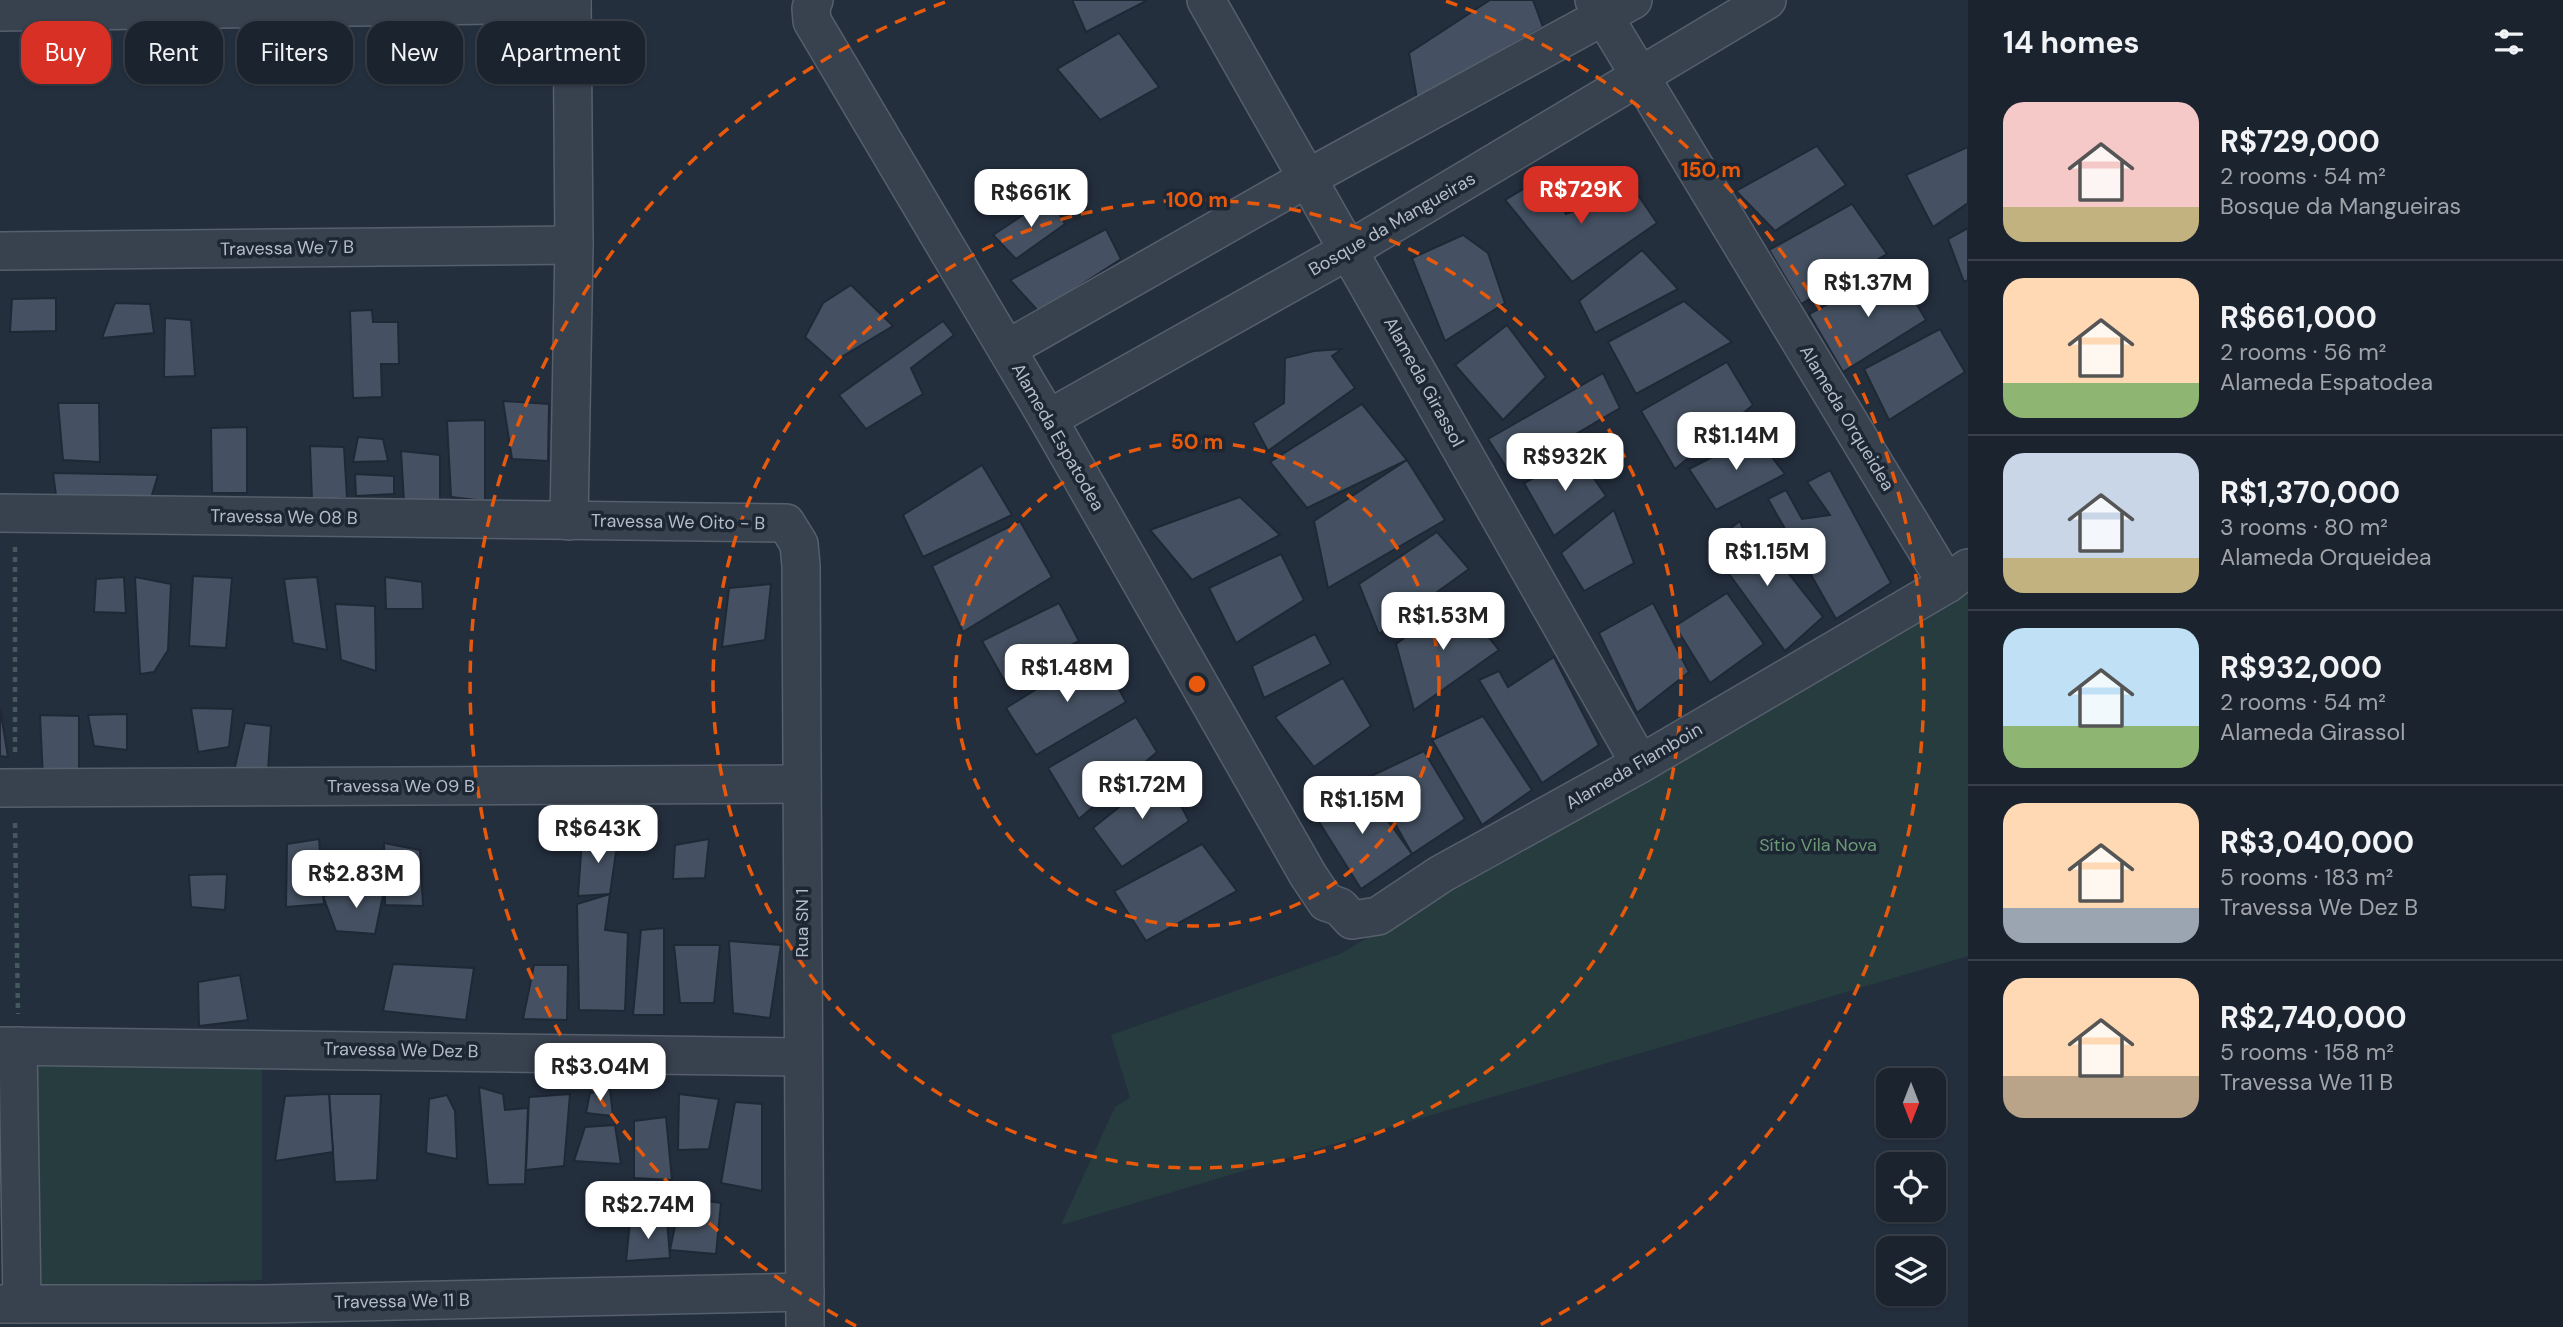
<!DOCTYPE html>
<meta charset="utf-8">
<style>
:root{--surface:#1b232e;--page:#242b36;--text:#f1f3f6;--muted:#a0a4aa;--line:#39404a;--accent:#d93025}
body{margin:0;font-family:"DM Sans",sans-serif;background:var(--page);color:var(--text);height:100vh;display:flex;flex-direction:column;font-size:26px;white-space:nowrap}
*{box-sizing:border-box;margin:0}
p{font-size:23px;color:var(--muted)}
.icon{flex:none;width:38px;height:38px;fill:none;stroke:currentColor;stroke-width:2;stroke-linecap:round;stroke-linejoin:round}
.map{position:relative;flex:1;overflow:hidden}
.side{display:flex;flex-direction:column;background:var(--surface);width:595px}
.side>*{flex:none}
.banner{position:absolute;left:21px;top:21px;width:665px;height:63px;display:flex;gap:14px}
.needle{width:46px;rotate:180deg}
.tools{position:absolute;left:1876px;top:1068px;display:grid;gap:14px}
.tools a{display:grid;place-items:center;width:70px;height:70px;border-radius:14px;background:var(--surface);box-shadow:0 2px 5px #0004,0 0 0 2px var(--line);font-size:35px}
.price{position:absolute;translate:-50% -60px;padding:0 16px;border-radius:14px;background:#fff;color:#222;font-size:23px;line-height:46px;filter:drop-shadow(0 2px 4px #0008)}
.price::after{content:'';position:absolute;left:50%;top:42px;width:21px;height:16px;margin-left:-10px;background:inherit;clip-path:polygon(0 0,100% 0,50% 100%)}
.price.active{background:var(--accent);color:#fff}
ul{padding:0;list-style:none}
li{display:flex;align-items:center;gap:21px;height:175px;padding:0 35px}
li+li{border-top:2px solid var(--line)}
li span{display:grid;place-items:center;flex:none;width:196px;height:140px;border-radius:21px;color:#555}
li>.icon{margin-inline-start:auto}
span .icon{width:84px;height:84px;fill:#fffc;stroke-width:1}
li b{font-size:30px}
h2{display:flex;justify-content:space-between;align-items:center;height:84px;padding:0 35px;font-size:30px}
.tag{padding:0 24px;border-radius:21px;background:var(--surface);box-shadow:0 2px 5px #0004,0 0 0 2px var(--line);font-size:24px;line-height:63px}
.tag.active{background:var(--accent);color:#fff}
main{display:flex;flex:1;min-height:0}
.map>svg:first-child{display:block}
.green{fill:#263c3f}
.building{fill:#455162;stroke:#1f2835;stroke-width:2}
.lines{fill:none;stroke-linecap:round;stroke-linejoin:round}
.minor-casing{stroke:#565f6c;stroke-width:40}
.path{stroke:#44595c;stroke-width:4.5;stroke-dasharray:5 5;stroke-linecap:butt}
.minor{stroke:#38414e;stroke-width:37}
.ring{fill:none;stroke:#e8590c;stroke-width:3.5;stroke-dasharray:12 9}
.labels{text-anchor:middle;dominant-baseline:central;stroke-width:7;stroke-linejoin:round;paint-order:stroke}
.street-label{font-size:18px;fill:#b4bcc9;stroke:#1d2633}
.park-label{font-size:18px;fill:#6b9a76;stroke:#1d2633}
.centre{fill:#e8590c;stroke:#1d2633;stroke-width:3.5}
.ring-label{font-size:21px;text-anchor:middle;font-weight:bold;fill:#e8590c;stroke:#1d2633;stroke-width:7;stroke-linejoin:round;paint-order:stroke}
</style>
<main>
<div class="map">
<svg width="1968" height="1327" viewBox="0 0 1968 1327">
<rect width="100%" height="100%" fill="#242f3e"/>
<g class="green">
<path d="M1968,583v373l-907,269 54,-118 15,-9 -19,-63 229,-81z"/>
<path d="M38,1059l224,2v219l-229,8z"/>
</g>
<g class="building">
<path d="M1072,0h73l1,1 -60,31z"/>
<path d="M1490,0h43l10,27 -126,72 -8,-46z"/>
<path d="M1119,33l40,54 -59,33 -43,-51z"/>
<path d="M1817,146l29,39 -71,46 -39,-40z"/>
<path d="M1968,147v56l-35,24 -27,-52z"/>
<path d="M1543,177l23,37 68,-25 23,34 -85,59 -67,-82z"/>
<path d="M1050,197l15,27 -49,35 -23,-24z"/>
<path d="M1852,204l35,50 -86,50 -32,-54z"/>
<path d="M1968,228v52l-4,2 -16,-43z"/>
<path d="M1106,229l15,30 -82,53 -29,-32z"/>
<path d="M1463,235l25,18 17,50 -60,38 -33,-83z"/>
<path d="M1642,250l36,39 -83,44 -16,-32z"/>
<path d="M1895,268l31,52 -83,52 -34,-58z"/>
<path d="M851,285l42,41 -60,36 -28,-25 18,-34z"/>
<path d="M56,298v33l-46,1 2,-33z"/>
<path d="M1684,301l48,41 -96,52 -28,-52z"/>
<path d="M115,303l35,1 4,29 -52,5z"/>
<path d="M372,310l1,12h25l1,42h-18l1,33 -29,1 -3,-87z"/>
<path d="M165,318l26,2 4,56 -31,1z"/>
<path d="M943,321l11,14 -43,33 12,26 -57,35 -27,-34z"/>
<path d="M1507,325l39,52 -43,43 -48,-55z"/>
<path d="M1940,329l25,43 -76,48 -25,-51z"/>
<path d="M1342,349l-10,7 23,32 -87,63 -15,-28 31,-20 1,-45 29,-7z"/>
<path d="M1727,362l26,43 -78,64 -34,-58z"/>
<path d="M1603,373l17,35 -110,65 -22,-34z"/>
<path d="M503,401l46,3 -1,57 -36,-2z"/>
<path d="M58,403h41l1,59 -37,-2z"/>
<path d="M1362,404l45,56 -100,48 -37,-46z"/>
<path d="M485,420v81l-34,-4 -4,-76z"/>
<path d="M247,427v66h-35l-1,-65z"/>
<path d="M1755,435l30,39 -69,36 -27,-41z"/>
<path d="M358,437l25,2 5,22 -35,1z"/>
<path d="M310,446l34,1 3,51 -35,3z"/>
<path d="M401,451l39,4v49l-36,-2z"/>
<path d="M1578,455l28,41 -52,40 -30,-53z"/>
<path d="M1407,460l38,60 -117,68 -14,-67z"/>
<path d="M982,465l30,50 -89,42 -20,-42z"/>
<path d="M1830,470l61,113 -55,36 -68,-120 18,-9 16,29 28,-4 -23,-33z"/>
<path d="M53,473l105,2 -7,23 -94,5z"/>
<path d="M355,474l39,2v18l-38,2z"/>
<path d="M1240,497l40,38 -88,45 -42,-50z"/>
<path d="M1614,510l20,53 -50,28 -23,-38z"/>
<path d="M1020,521l32,56 -89,55 -31,-66z"/>
<path d="M1740,521l18,47 19,-9 46,58 -38,34 -77,-106z"/>
<path d="M1437,532l32,37 -90,65 -20,-50z"/>
<path d="M1281,554l23,46 -68,43 -27,-55z"/>
<path d="M193,576l39,2 -6,70 -37,-2z"/>
<path d="M124,577l2,36 -32,-1 2,-33z"/>
<path d="M135,577l36,7 -3,66 -14,22 -14,2z"/>
<path d="M317,577l10,73 -34,-7 -9,-64z"/>
<path d="M385,577l37,5 1,27h-37z"/>
<path d="M771,584l-6,56 -43,7 7,-59z"/>
<path d="M1727,593l37,51 -54,39 -35,-57z"/>
<path d="M1458,599l41,51 -85,60 -18,-66z"/>
<path d="M1059,603l20,38 -75,39 -22,-39z"/>
<path d="M1653,603l36,69 -52,41 -38,-80z"/>
<path d="M335,604l40,2 1,65 -35,-11z"/>
<path d="M1315,634l16,30 -67,34 -12,-32z"/>
<path d="M1098,651l28,51 -90,53 -30,-47z"/>
<path d="M1554,657l45,88 -57,38 -63,-103 20,-9 9,16z"/>
<path d="M1343,678l28,48 -57,41 -39,-50z"/>
<path d="M0,708l8,49 -8,-1z"/>
<path d="M191,708l42,1 -4,38 -31,5z"/>
<path d="M127,714v36l-33,-4 -6,-31z"/>
<path d="M40,715l39,1v60l-36,3z"/>
<path d="M1483,716l49,74 -50,35 -50,-85z"/>
<path d="M1136,717l21,35 -78,67 -31,-51z"/>
<path d="M245,723l26,3 -3,44 -35,5z"/>
<path d="M1424,751l41,68 -53,35 -43,-77z"/>
<path d="M1163,772l26,49 -67,46 -29,-39z"/>
<path d="M1362,785l50,69 -51,35 -47,-75z"/>
<path d="M619,831l-9,63 -32,2 4,-56z"/>
<path d="M319,839l5,65 -38,3 1,-63z"/>
<path d="M709,839l-4,39 -32,1 2,-34z"/>
<path d="M384,843l36,7 3,56 -38,-1z"/>
<path d="M1202,844l35,47 -91,50 -32,-50z"/>
<path d="M227,874l-2,36 -34,-3 -2,-32z"/>
<path d="M385,886l-10,48 -39,-3 -13,-35z"/>
<path d="M610,894l-5,36 23,3 -3,78 -46,-1 -2,-106z"/>
<path d="M664,928v87h-31l8,-85z"/>
<path d="M729,941l52,4 -11,73 -37,-5z"/>
<path d="M674,945h46l-6,58h-34z"/>
<path d="M393,964l81,4 -8,52 -83,-9z"/>
<path d="M534,965h34l-1,55 -44,-1z"/>
<path d="M240,975l8,45 -49,6 -1,-44z"/>
<path d="M479,1087l24,7 2,16 23,-2 -3,76 -37,1z"/>
<path d="M610,1089l3,27 -27,-3 4,-20z"/>
<path d="M329,1094h52l-4,86 -42,2z"/>
<path d="M329,1094l4,58 -58,9 10,-65z"/>
<path d="M570,1094l-6,72 -38,4 3,-73z"/>
<path d="M679,1094l40,5 -10,50 -31,1z"/>
<path d="M447,1095l8,16 2,48 -31,-6 3,-54z"/>
<path d="M735,1102l27,2v87l-41,-8z"/>
<path d="M666,1117l6,63 -38,-2v-57z"/>
<path d="M615,1125l6,39 -47,-3 11,-34z"/>
<path d="M681,1197l40,6 -5,51 -46,-4z"/>
<path d="M667,1219l3,39 -44,3 4,-39z"/>
</g>
<g class="lines">
<g class="minor-casing">
<g id="minor">
<path d="M814,0l-3,8 1,13 236,398 260,456 18,27 14,5 12,13 26,-4 63,-42 199,-110 307,-180 21,-16"/>
<path d="M1206,0l434,764"/>
<path d="M1594,0l353,584"/>
<path d="M0,12l572,-8"/>
<path d="M0,251l574,-6"/>
<path d="M1007,349l299,-170 327,-179"/>
<path d="M1048,419l301,-169 418,-250"/>
<path d="M0,513l786,10 13,21 2,22 4,761"/>
<path d="M569,521l5,-276 -2,-245"/>
<path d="M0,788l802,-4"/>
<path d="M0,1046l802,11"/>
<path d="M18,1046l4,258"/>
<path d="M0,1304h264l541,-12"/>
</g>
</g>
<g class="path">
<path d="M15,547v208"/>
<path d="M15,823l3,191"/>
</g>
<use href="#minor" class="minor"/>
</g>
<g class="ring">
<circle cx="1197" cy="684" r="242"/>
<circle cx="1197" cy="684" r="484"/>
<path d="M856 1326A727 727 0 0 1 948 1M1446 1A727 727 0 0 1 1538 1326"/>
</g>
<g class="labels">
<g class="street-label">
<text transform="translate(1392 224) rotate(-30)">Bosque da Mangueiras</text>
<text transform="translate(287 248) rotate(-1)">Travessa We 7 B</text>
<text transform="translate(1424 382) rotate(61)">Alameda Girassol</text>
<text transform="translate(1847 418) rotate(59)">Alameda Orqueidea</text>
<text transform="translate(1058 437) rotate(60)">Alameda Espatodea</text>
<text transform="translate(284 517) rotate(1)">Travessa We 08 B</text>
<text transform="translate(678 522) rotate(1)">Travessa We Oito - B</text>
<text transform="translate(1634 766) rotate(-30)">Alameda Flamboin</text>
<text x="401" y="786">Travessa We 09 B</text>
<text transform="translate(802 923) rotate(-90)">Rua SN 1</text>
<text transform="translate(401 1050) rotate(1)">Travessa We Dez B</text>
<text transform="translate(402 1301) rotate(-1)">Travessa We 11 B</text>
</g>
<g class="park-label">
<text x="1818" y="845">Sítio Vila Nova</text>
</g>
</g>
<circle cx="1197" cy="684" r="10" class="centre"/>
<g class="ring-label">
<text x="1711" y="177">150 m</text>
<text x="1197" y="207">100 m</text>
<text x="1197" y="449">50 m</text>
</g>
</svg>
<div class="tools">
<a><svg class="needle" viewBox="-14 -14 28 28"><path d="M0-13l5 13h-10z" fill="#e53935"/><path d="M0 13l5-13h-10z" fill="#a0a4aa"/></svg></a>
<a><svg class="icon" aria-label="locate" viewBox="0 0 24 24"><circle cx="12" cy="12" r="6"/><path d="M12 2v4M12 18v4M2 12h4M18 12h4"/></svg></a>
<a><svg class="icon" aria-label="layers" viewBox="0 0 24 24"><path d="M12 4l9 5-9 5-9-5zM3 14l9 5 9-5"/></svg></a>
</div>
<b class="price active" style="left:1581px;top:226px">R$729K</b>
<b class="price" style="left:1031px;top:229px">R$661K</b>
<b class="price" style="left:1868px;top:319px">R$1.37M</b>
<b class="price" style="left:1736px;top:472px">R$1.14M</b>
<b class="price" style="left:1565px;top:493px">R$932K</b>
<b class="price" style="left:1767px;top:588px">R$1.15M</b>
<b class="price" style="left:1443px;top:652px">R$1.53M</b>
<b class="price" style="left:1067px;top:704px">R$1.48M</b>
<b class="price" style="left:1142px;top:821px">R$1.72M</b>
<b class="price" style="left:1362px;top:836px">R$1.15M</b>
<b class="price" style="left:598px;top:865px">R$643K</b>
<b class="price" style="left:356px;top:910px">R$2.83M</b>
<b class="price" style="left:600px;top:1103px">R$3.04M</b>
<b class="price" style="left:648px;top:1241px">R$2.74M</b>
<div class="banner">
<a class="tag active">Buy</a>
<a class="tag">Rent</a>
<a class="tag">Filters</a>
<a class="tag">New</a>
<a class="tag">Apartment</a>
</div>
</div>
<section class="side">
<h2>14 homes<svg class="icon" aria-label="filters" viewBox="0 0 24 24"><path d="M4 7h16M4 17h16"/><circle cx="9" cy="7" r="2"/><circle cx="15" cy="17" r="2"/></svg></h2>
<ul>
<li><span style="background:linear-gradient(#f6c9c9 75%,#c2b280 0)"><svg class="icon" aria-label="home" viewBox="0 0 24 24"><path d="M3 11l9-7 9 7M6 9v11h12V9"/></svg></span><div><b>R$729,000</b><p>2 rooms · 54 m²</p><p>Bosque da Mangueiras</p></div></li>
<li><span style="background:linear-gradient(#ffd9b3 75%,#8fb573 0)"><svg class="icon" aria-label="home" viewBox="0 0 24 24"><path d="M3 11l9-7 9 7M6 9v11h12V9"/></svg></span><div><b>R$661,000</b><p>2 rooms · 56 m²</p><p>Alameda Espatodea</p></div></li>
<li><span style="background:linear-gradient(#c9d6e8 75%,#c2b280 0)"><svg class="icon" aria-label="home" viewBox="0 0 24 24"><path d="M3 11l9-7 9 7M6 9v11h12V9"/></svg></span><div><b>R$1,370,000</b><p>3 rooms · 80 m²</p><p>Alameda Orqueidea</p></div></li>
<li><span style="background:linear-gradient(#bfe0f5 70%,#8fb573 0)"><svg class="icon" aria-label="home" viewBox="0 0 24 24"><path d="M3 11l9-7 9 7M6 9v11h12V9"/></svg></span><div><b>R$932,000</b><p>2 rooms · 54 m²</p><p>Alameda Girassol</p></div></li>
<li><span style="background:linear-gradient(#ffd9b3 75%,#9aa5b1 0)"><svg class="icon" aria-label="home" viewBox="0 0 24 24"><path d="M3 11l9-7 9 7M6 9v11h12V9"/></svg></span><div><b>R$3,040,000</b><p>5 rooms · 183 m²</p><p>Travessa We Dez B</p></div></li>
<li><span style="background:linear-gradient(#ffd9b3 70%,#b9a48a 0)"><svg class="icon" aria-label="home" viewBox="0 0 24 24"><path d="M3 11l9-7 9 7M6 9v11h12V9"/></svg></span><div><b>R$2,740,000</b><p>5 rooms · 158 m²</p><p>Travessa We 11 B</p></div></li>
</ul>
</section>
</main>
